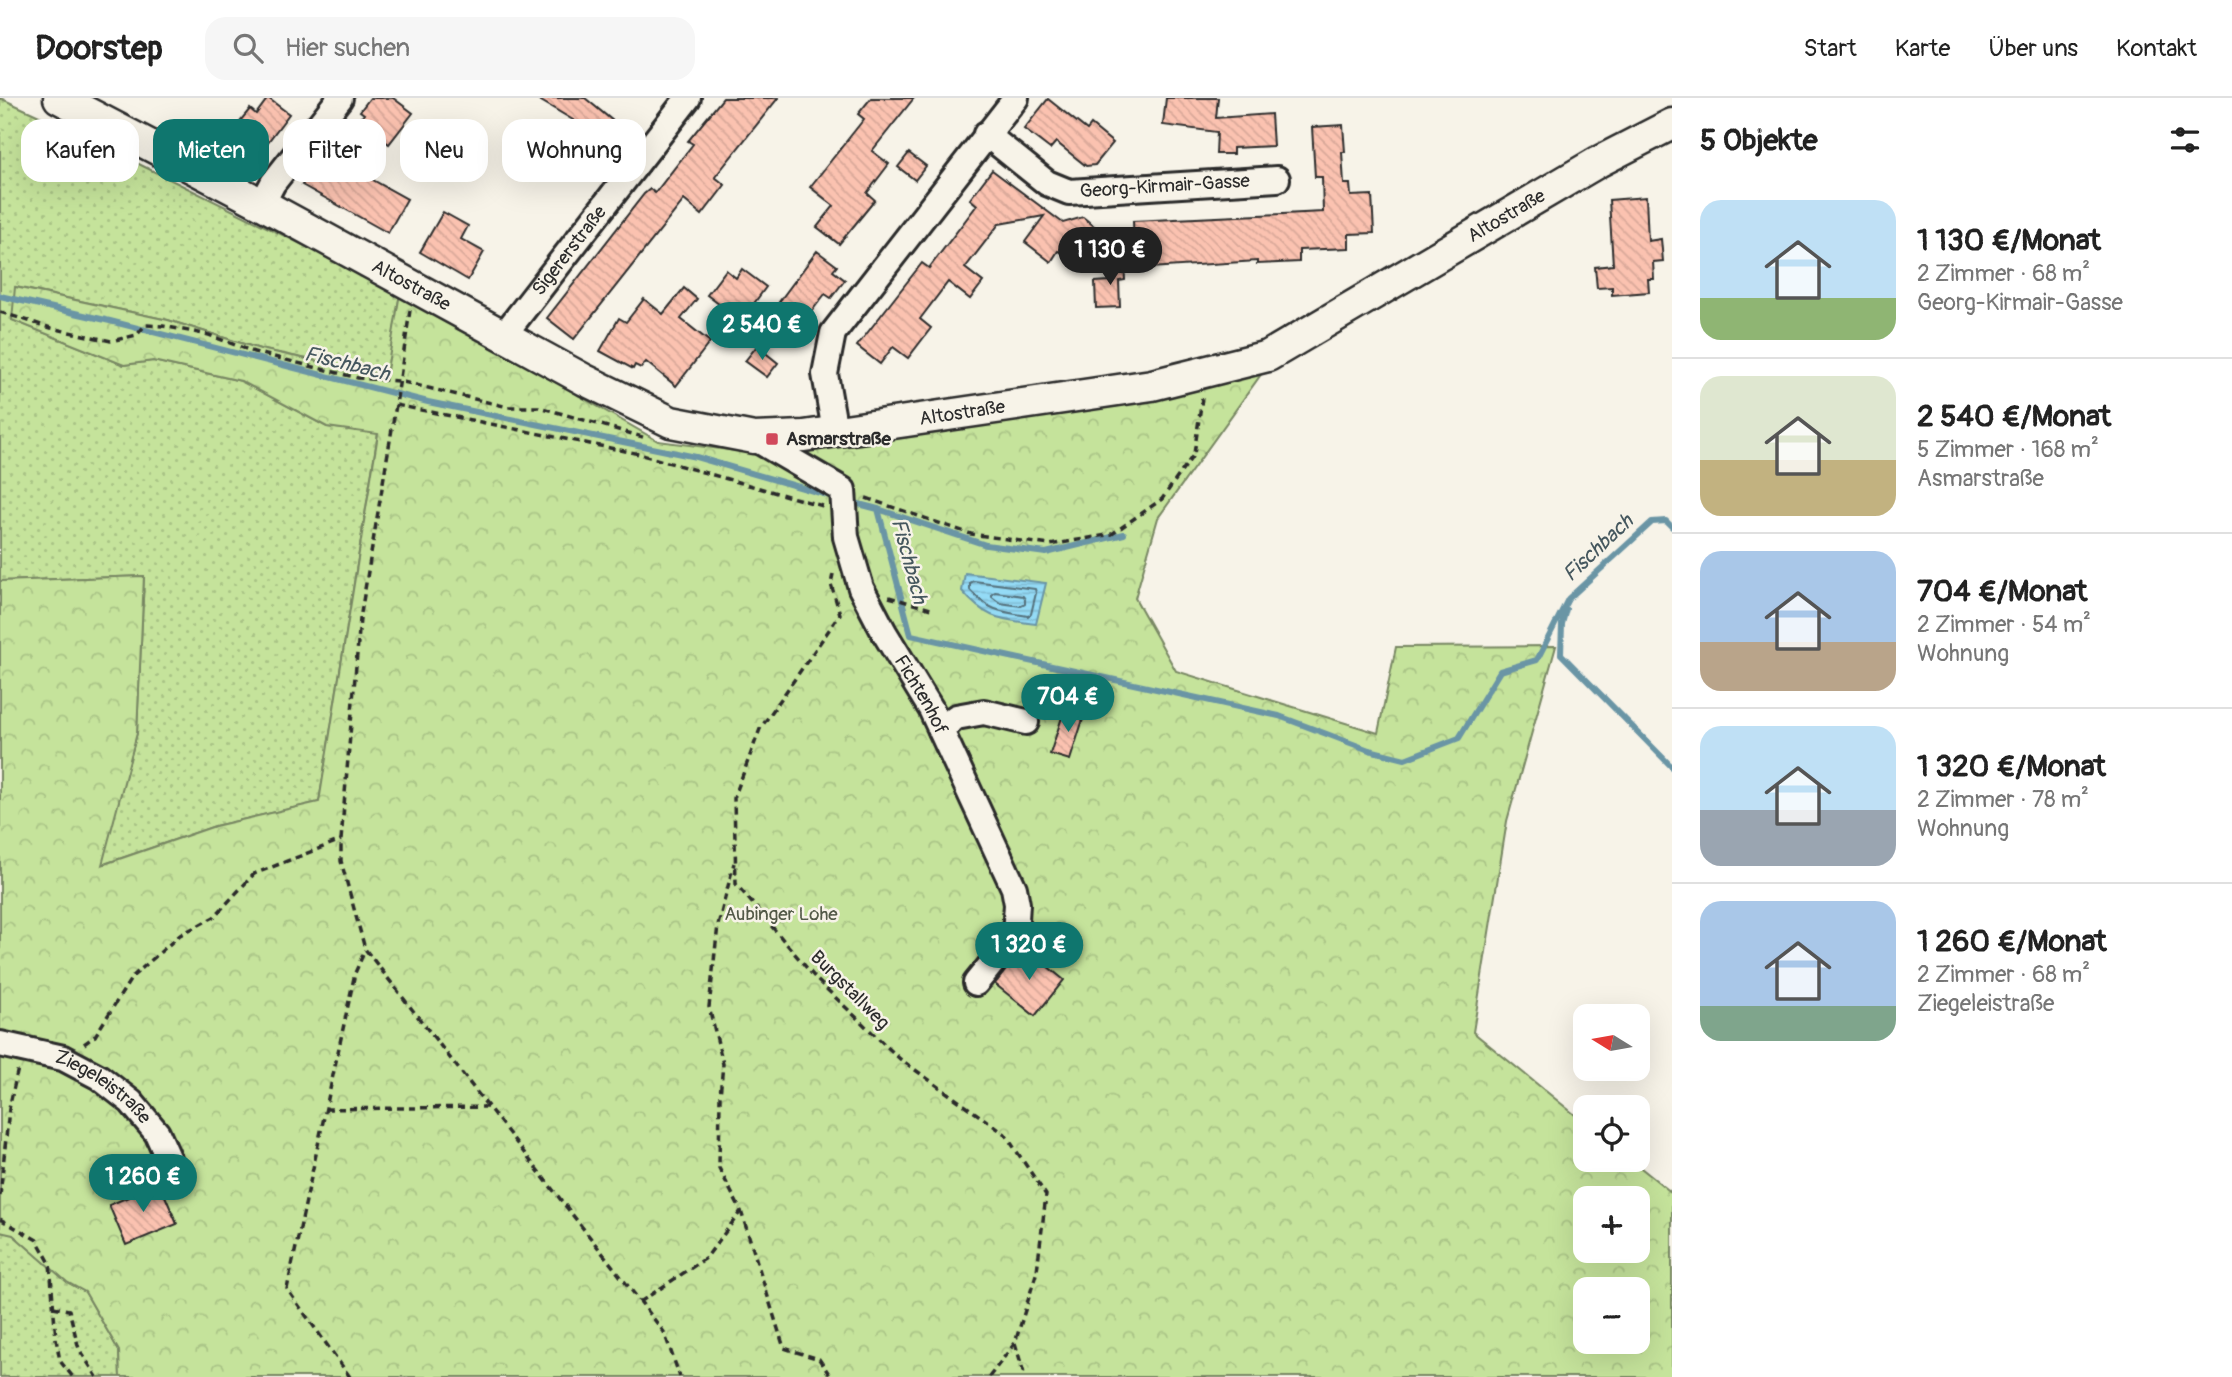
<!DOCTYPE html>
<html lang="de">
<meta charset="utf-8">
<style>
:root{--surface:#fff;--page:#f6f6f6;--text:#222;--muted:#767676;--line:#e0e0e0;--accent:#0f766e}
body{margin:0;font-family:Pangolin,sans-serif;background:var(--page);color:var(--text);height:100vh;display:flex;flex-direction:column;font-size:26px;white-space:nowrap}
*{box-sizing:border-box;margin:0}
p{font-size:23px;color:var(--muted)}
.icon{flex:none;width:38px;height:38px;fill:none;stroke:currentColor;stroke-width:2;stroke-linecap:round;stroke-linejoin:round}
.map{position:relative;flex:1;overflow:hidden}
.side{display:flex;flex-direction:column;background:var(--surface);width:560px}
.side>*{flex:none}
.hud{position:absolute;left:21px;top:21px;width:665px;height:63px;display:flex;gap:14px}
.needle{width:46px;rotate:281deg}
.controls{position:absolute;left:1573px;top:906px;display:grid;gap:14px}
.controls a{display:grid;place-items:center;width:77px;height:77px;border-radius:14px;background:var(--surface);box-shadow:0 7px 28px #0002;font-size:35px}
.price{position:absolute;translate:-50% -60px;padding:0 16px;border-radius:24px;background:var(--accent);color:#fff;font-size:23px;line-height:46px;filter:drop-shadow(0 2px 4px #0008)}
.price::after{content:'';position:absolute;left:50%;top:42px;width:21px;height:16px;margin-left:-10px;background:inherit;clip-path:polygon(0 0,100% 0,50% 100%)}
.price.current{background:#222;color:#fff}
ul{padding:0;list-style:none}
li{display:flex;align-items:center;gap:21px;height:175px;padding:0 28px}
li+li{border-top:2px solid var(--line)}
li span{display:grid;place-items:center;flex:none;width:196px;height:140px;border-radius:21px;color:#555}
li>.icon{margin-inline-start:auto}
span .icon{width:84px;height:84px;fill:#fffc;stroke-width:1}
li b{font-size:30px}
h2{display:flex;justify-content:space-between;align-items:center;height:84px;padding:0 28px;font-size:30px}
.chip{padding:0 24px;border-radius:21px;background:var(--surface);box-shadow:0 7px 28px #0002;font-size:24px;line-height:63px}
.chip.current{background:var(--accent);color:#fff}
header{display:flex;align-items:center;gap:42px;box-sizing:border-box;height:98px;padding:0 35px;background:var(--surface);border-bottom:2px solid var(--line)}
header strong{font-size:33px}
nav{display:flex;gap:38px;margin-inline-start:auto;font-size:24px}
.search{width:490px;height:63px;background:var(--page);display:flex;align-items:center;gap:18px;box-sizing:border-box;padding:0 24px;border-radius:21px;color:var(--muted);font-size:26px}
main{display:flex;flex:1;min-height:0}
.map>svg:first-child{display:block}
.green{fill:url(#green-dots);stroke:#788763;stroke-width:2}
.forest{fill:url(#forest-crowns);stroke:#788763;stroke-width:2;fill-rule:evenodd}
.water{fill:url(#water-rules);stroke:#6a95a5;stroke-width:2}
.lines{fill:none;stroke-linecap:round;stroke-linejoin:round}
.shore{stroke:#55717c;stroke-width:2}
.stream{stroke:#6a95a5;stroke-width:6}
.building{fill:url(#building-back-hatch);stroke:#2b2b2b;stroke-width:2}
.minor-casing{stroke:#2b2b2b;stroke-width:30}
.major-casing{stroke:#2b2b2b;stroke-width:35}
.path{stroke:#2b2b2b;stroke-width:3.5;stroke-dasharray:7 5;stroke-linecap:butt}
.minor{stroke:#f7f3e8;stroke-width:24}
.major{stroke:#f7f3e8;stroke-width:30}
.poi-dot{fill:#d1495b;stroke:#f7f3e8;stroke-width:2.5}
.labels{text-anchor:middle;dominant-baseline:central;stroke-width:5;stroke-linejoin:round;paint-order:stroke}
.street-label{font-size:19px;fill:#2b2b2b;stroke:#f7f3e8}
.poi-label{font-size:19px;font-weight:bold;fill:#2b2b2b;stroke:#f7f3e8;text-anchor:start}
.park-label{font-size:19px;fill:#525947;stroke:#f7f3e8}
.water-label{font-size:21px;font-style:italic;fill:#45575e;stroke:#f7f3e8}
</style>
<header>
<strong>Doorstep</strong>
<div class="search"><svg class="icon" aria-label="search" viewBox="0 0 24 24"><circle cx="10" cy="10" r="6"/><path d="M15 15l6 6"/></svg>Hier suchen</div>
<nav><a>Start</a><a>Karte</a><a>Über uns</a><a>Kontakt</a></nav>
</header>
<main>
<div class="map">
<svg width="1672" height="1279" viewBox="0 0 1672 1279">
<defs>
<pattern id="green-dots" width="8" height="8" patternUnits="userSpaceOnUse" patternTransform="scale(1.75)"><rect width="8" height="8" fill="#c5e39b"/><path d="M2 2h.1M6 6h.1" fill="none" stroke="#a9c386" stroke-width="1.8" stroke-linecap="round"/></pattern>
<pattern id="forest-crowns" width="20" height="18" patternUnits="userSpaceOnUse" patternTransform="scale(1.75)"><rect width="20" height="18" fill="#c5e39b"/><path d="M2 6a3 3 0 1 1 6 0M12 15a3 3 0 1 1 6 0" fill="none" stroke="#a9c386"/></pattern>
<pattern id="water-rules" width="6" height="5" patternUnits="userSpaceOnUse" patternTransform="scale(1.75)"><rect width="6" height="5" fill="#94dbf6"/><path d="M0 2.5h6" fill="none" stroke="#80bcd3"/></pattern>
<pattern id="building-back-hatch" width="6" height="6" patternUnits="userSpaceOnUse" patternTransform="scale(1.75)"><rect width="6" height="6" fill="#fbc2b0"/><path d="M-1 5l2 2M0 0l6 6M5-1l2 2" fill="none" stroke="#d7a798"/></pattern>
</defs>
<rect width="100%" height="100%" fill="#f7f3e8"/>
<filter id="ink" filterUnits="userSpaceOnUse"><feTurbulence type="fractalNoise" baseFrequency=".0143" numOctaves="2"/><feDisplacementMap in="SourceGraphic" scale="14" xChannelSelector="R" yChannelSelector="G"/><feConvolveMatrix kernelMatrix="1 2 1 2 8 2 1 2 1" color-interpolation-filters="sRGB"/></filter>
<g filter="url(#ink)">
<g class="green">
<path d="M0,0l72,33 328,162 -13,83 -127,-27 -92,-29 -152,-33 -3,33 111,45 29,-4 88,20 86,46 51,6 -59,369 -104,24 -114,39 36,-132 7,-157 -144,5z"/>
<path d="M0,1134l13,2 54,48 18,10 34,59 1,26h-120z"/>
</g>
<path class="forest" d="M15,189l153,33 92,29 126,27 14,-83 258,148 95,12 509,-80 -104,145 -23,80 41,73 202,62 18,-86 160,-1 -49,175 -34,211 112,91 1,37h45l41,33v184h-1552l-1,-26 -34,-59 -18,-10 -54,-47 -13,-3v-651l144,-5 -7,157 -35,132 113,-39 104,-24 59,-368 -51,-7 -86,-46 -88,-20 -29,4 -112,-45zM1586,1101h52v52h-52zM1586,1192h52v52h-52z"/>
<path class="water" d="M965,475l81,10 -10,41c-36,-5 -49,-4 -74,-33z"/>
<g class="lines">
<g class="shore">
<path d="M974,483l61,8 1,4 -5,21 -3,2c-26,-4 -40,-5 -58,-26v-7z"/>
<path d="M995,494l28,4 2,3v5l-4,2 -21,-3 -8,-6v-3z"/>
</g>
<g class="stream">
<path d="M0,198l110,25 318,81 268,55 138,40"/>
<path d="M851,404l27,7 33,126 368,81 90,34 36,9 54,-21 41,-67 37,-11 31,-61 84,-77 14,-1 6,6"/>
<path d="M878,411l108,36 60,8 78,-19"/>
<path d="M1566,511l-4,15 -1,30 111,113"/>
</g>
</g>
<g class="building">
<path d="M268,0l21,16 -34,45 -22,-17 13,-16 -6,-5 10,-12 6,5z"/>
<path d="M370,0h23l20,15 -24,31 -30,-23 5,-7 -4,-3z"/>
<path d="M536,0h49l40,33 -11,14 -20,33 -19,-12 20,-33z"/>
<path d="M723,0h55l-63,79 10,8 -23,30 -18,-15 -110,139 -27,-21 97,-124 6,-5 5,4 38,-49 -5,-3z"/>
<path d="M871,0h43l-42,53 17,13 -22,29 8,7 -36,44 -22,-17 17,-21 -24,-19 54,-68 -6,-5z"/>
<path d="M1166,0h52l-2,20 55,-4 2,32 -40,2v6h-17l1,-22 -54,-7z"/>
<path d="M1048,1l39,31 4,-5 22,18 -18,22 -9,1 -30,-24 -6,7 -26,-20z"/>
<path d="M1343,27l2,27h-3l2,32h6l1,12 21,-1 2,38 -25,1v14l-50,2v12l-42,2v-3l-122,8 -2,-48 190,-9 -1,-35h-7l-3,-50z"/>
<path d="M909,55l17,13 -11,14 -17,-13z"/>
<path d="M326,56l81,45 -19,34 -86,-48z"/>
<path d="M992,72l71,53 20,-6 11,9 -20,30 -16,-5 -7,11 -26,-20 19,-26 -45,8 -34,44 18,14 -13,17 -22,-17 -28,37 11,9 -23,30 -15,-11 -13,17 -23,-18 65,-83 7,5 48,-63 -7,-6z"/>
<path d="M1646,99l2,44 13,-2 2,22 -10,1 1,17h-6l1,13 -37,3v-8l-15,1 -2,-21 18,-2 -4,-65z"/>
<path d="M443,114l25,14 -7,13 23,13 -16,28 -48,-28z"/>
<path d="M817,153l20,15 -4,5 12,9 -14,18 -6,-4 -24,31 -14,-10 3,-5 -11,-8z"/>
<path d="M1124,163l1,19 -6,1 1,26 -24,1 -1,-26 14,-1 -1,-19z"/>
<path d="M742,171l24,18 -25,34 -34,-26 19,-25 10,8z"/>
<path d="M684,190l13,11 -16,20 29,23 -34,44 -30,-24 -5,6 -6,-3 -2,4 -33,-18 19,-33 7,4 18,-23 19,15z"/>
<path d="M757,248l21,17 -11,14 -22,-16z"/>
<path d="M1065,610l20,5 -15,47 -20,-6z"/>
<path d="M1024,849l40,33 -29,36 -40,-32z"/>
<path d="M160,1086l17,40 -51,21 -17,-40z"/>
</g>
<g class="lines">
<g class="minor-casing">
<g id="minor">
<path id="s1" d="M986,36l61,49 22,9 208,-13"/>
<path d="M262,106l11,-21 67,-85"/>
<path id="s2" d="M503,238l185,-238"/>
<path d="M835,333l-10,-57 8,-41 183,-235"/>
<path id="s3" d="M754,340l89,52 3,47 15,51 23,44 47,77 83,179 3,16 -2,31 -39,48"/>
<path d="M941,632l15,-13 28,-5 42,10"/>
<path id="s4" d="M0,946l63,14 36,19 32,25 26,31 17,38"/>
</g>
</g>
<g class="major-casing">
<g id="major">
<path id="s5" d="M59,0l203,106 323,176 86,42 83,16 50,-2 348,-51 116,-29 330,-194 74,-38"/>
</g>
</g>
<g class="path">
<path d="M410,212l-14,95 -36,214 -19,221v21l24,88 299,383 16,45"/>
<path d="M0,214l51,16 60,13 26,-6 8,-10 18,1 46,9 45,17 104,26 41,3 109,26h31l107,31"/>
<path d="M396,307l239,48 188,53"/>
<path d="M866,400l105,36 79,11 62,-11 50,-35 32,-45 8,-56"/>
<path d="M833,476l-2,10 9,30 -80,115 -26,69 2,86 81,96 83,79 105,75 41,61 -9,76 -22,72 10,34"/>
<path d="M889,499l42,12"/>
<path d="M84,946l11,-8 37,-59 48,-42 34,-18 40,-43 87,-34"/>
<path d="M325,1011l162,-2"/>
<path d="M0,1098l9,-87 9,-41"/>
<path d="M741,1113l43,137 35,11 12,18"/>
<path d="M0,1121l37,21 13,23 6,76 4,22 13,16"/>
<path d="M640,1204l66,-44 35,-47 -22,-43 1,-72 3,-32 -14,-57 9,-82 16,-62"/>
<path d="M53,1209l16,3 10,39 18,28"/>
<path d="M350,1279l-63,-88 68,-316 10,-23"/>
<path d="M989,1279l26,-34"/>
</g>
<use href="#minor" class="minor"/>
<use href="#major" class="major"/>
</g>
</g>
<rect class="poi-dot" x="765" y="334" width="14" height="14" rx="3.5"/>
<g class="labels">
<g class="street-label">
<text stroke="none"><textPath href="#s1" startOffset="198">Georg-Kirmair-Gasse</textPath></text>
<text stroke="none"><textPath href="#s5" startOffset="1575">Altostraße</textPath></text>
<text stroke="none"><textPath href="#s2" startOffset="108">Sigererstraße</textPath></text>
<text stroke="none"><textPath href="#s5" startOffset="399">Altostraße</textPath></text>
<text stroke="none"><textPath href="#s5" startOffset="987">Altostraße</textPath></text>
<text stroke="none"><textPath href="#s3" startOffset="326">Fichtenhof</textPath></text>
<text transform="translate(850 892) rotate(45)">Burgstallweg</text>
<text stroke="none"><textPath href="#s4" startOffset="114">Ziegeleistraße</textPath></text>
</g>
<g class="poi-label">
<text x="786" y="341">Asmarstraße</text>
</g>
<g class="park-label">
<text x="781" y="816">Aubinger Lohe</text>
</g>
<g class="water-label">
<text transform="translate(347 266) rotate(14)">Fischbach</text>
<text transform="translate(1598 450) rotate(-43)">Fischbach</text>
<text transform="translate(909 463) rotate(75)">Fischbach</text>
</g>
</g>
</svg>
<div class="controls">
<a><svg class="needle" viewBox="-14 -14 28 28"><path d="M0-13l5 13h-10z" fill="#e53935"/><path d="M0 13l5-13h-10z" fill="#767676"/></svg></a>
<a><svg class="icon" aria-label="locate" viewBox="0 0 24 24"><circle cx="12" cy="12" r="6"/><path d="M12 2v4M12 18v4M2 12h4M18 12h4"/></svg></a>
<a>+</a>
<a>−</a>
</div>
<b class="price current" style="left:1110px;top:189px">1 130 €</b>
<b class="price" style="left:762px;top:264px">2 540 €</b>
<b class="price" style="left:1068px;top:636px">704 €</b>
<b class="price" style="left:1029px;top:884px">1 320 €</b>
<b class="price" style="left:143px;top:1116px">1 260 €</b>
<div class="hud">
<a class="chip">Kaufen</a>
<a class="chip current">Mieten</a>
<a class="chip">Filter</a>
<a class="chip">Neu</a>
<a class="chip">Wohnung</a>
</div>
</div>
<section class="side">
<h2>5 Objekte<svg class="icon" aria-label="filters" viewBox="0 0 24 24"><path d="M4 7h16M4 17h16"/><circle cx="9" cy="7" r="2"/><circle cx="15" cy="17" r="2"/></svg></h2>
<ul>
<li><span style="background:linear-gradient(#bfe0f5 70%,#8fb573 0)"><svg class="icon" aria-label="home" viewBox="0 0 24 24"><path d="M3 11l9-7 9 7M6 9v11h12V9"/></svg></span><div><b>1 130 €/Monat</b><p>2 Zimmer · 68 m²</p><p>Georg-Kirmair-Gasse</p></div></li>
<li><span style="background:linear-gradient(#dfe7d0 60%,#c2b280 0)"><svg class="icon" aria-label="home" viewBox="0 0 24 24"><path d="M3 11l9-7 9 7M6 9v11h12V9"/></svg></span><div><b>2 540 €/Monat</b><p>5 Zimmer · 168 m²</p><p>Asmarstraße</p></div></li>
<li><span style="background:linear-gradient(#a9c7e8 65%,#b9a48a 0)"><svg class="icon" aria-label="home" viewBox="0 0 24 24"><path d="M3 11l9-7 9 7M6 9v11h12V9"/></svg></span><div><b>704 €/Monat</b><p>2 Zimmer · 54 m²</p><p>Wohnung</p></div></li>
<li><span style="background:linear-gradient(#bfe0f5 60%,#9aa5b1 0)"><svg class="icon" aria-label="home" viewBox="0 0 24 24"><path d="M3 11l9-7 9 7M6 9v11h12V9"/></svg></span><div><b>1 320 €/Monat</b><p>2 Zimmer · 78 m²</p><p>Wohnung</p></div></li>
<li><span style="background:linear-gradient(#a9c7e8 75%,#7fa58c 0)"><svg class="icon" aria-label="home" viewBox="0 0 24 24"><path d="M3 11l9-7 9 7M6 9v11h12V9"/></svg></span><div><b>1 260 €/Monat</b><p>2 Zimmer · 68 m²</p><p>Ziegeleistraße</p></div></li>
</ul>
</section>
</main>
